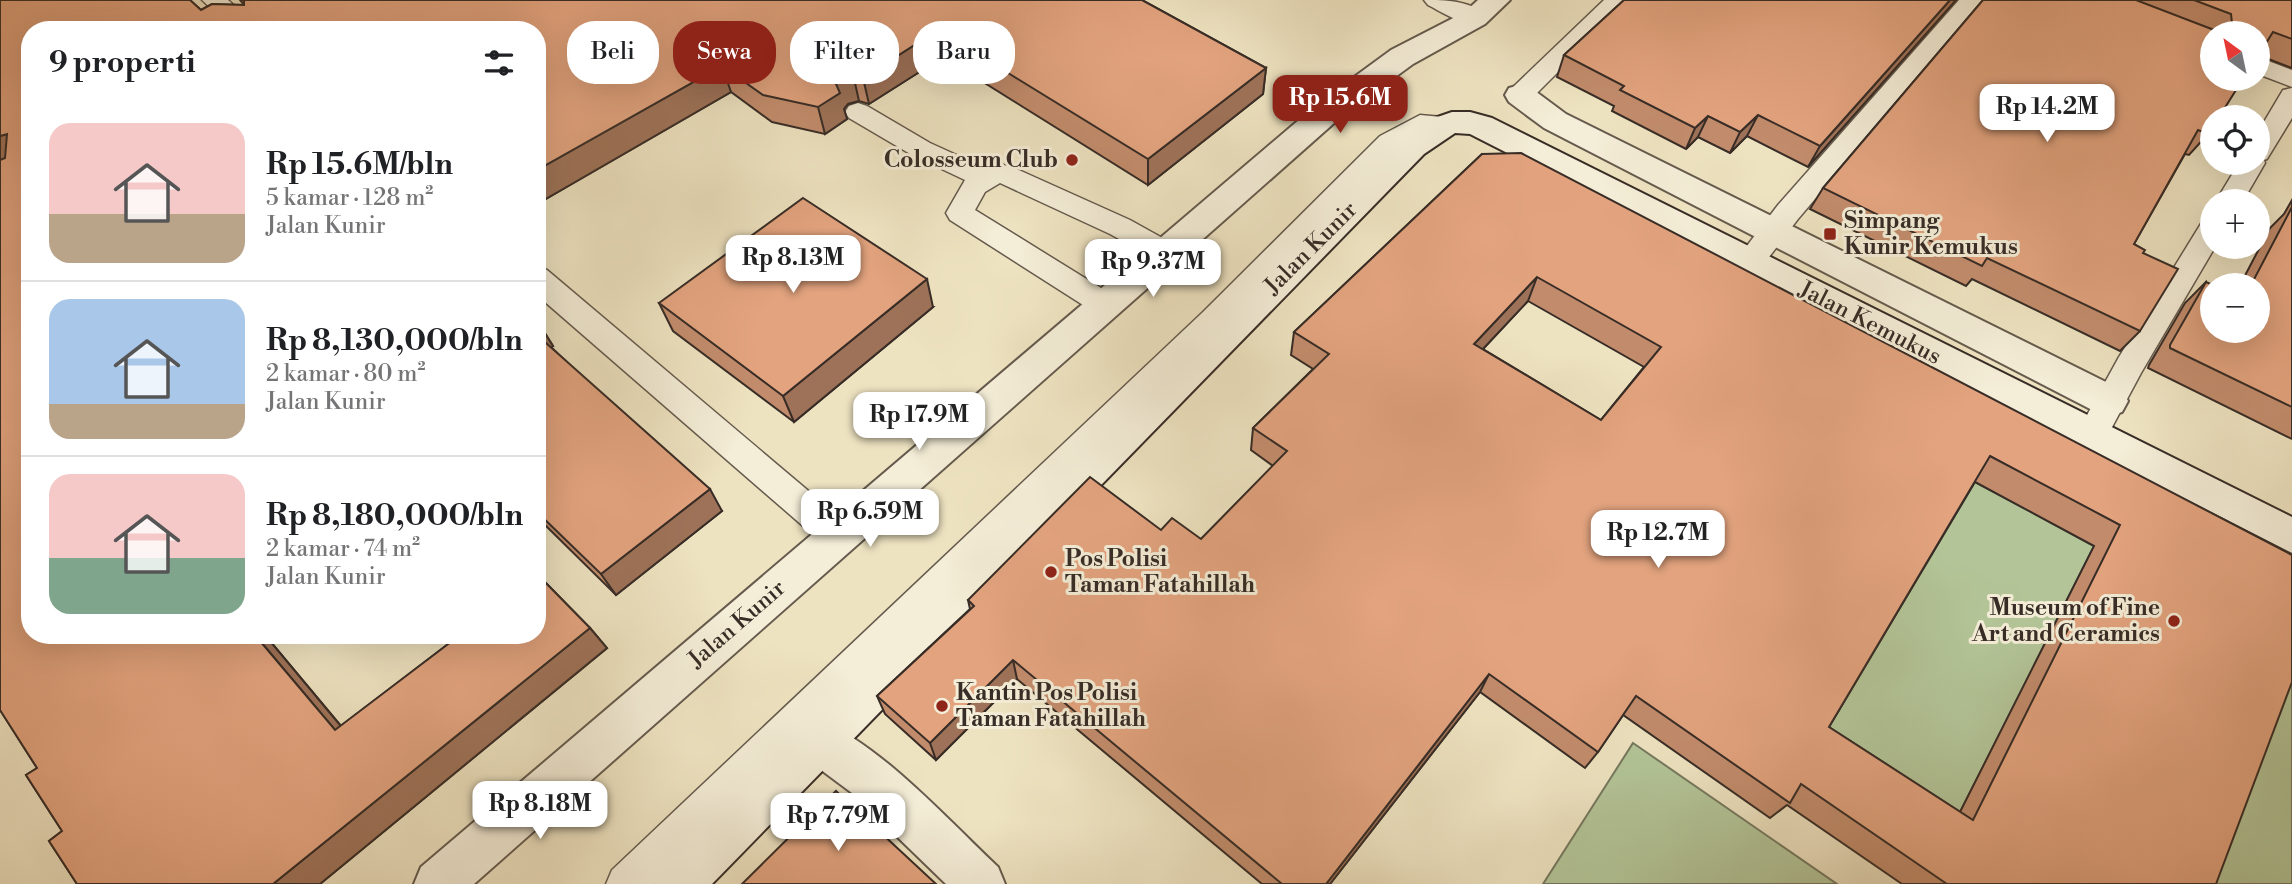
<!DOCTYPE html>
<html lang="id">
<meta charset="utf-8">
<style>
:root{--surface:#fff;--page:#f6f6f6;--text:#202124;--muted:#757577;--line:#e0e0e0;--accent:#8f2418}
body{margin:0;font-family:"Libre Bodoni",serif;background:var(--page);color:var(--text);height:100vh;display:flex;flex-direction:column;font-size:26px;white-space:nowrap}
*{box-sizing:border-box;margin:0}
p{font-size:23px;color:var(--muted)}
.icon{flex:none;width:38px;height:38px;fill:none;stroke:currentColor;stroke-width:2;stroke-linecap:round;stroke-linejoin:round}
.map{position:relative;flex:1;overflow:hidden}
.sheet{position:absolute;left:21px;top:21px;width:525px;height:623px;display:flex;flex-direction:column;background:var(--surface);border-radius:28px;box-shadow:0 7px 28px #0002}
.sheet>*{flex:none}
.top-card{position:absolute;left:567px;top:21px;width:665px;height:63px;display:flex;gap:14px}
.needle{width:46px;rotate:327deg}
.tools{position:absolute;left:2200px;top:21px;display:grid;gap:14px}
.tools a{display:grid;place-items:center;width:70px;height:70px;border-radius:50%;background:var(--surface);box-shadow:0 7px 28px #0002;font-size:35px}
.price{position:absolute;translate:-50% -60px;padding:0 16px;border-radius:14px;background:#fff;color:#222;font-size:23px;line-height:46px;filter:drop-shadow(0 2px 4px #0008)}
.price::after{content:'';position:absolute;left:50%;top:42px;width:21px;height:16px;margin-left:-10px;background:inherit;clip-path:polygon(0 0,100% 0,50% 100%)}
.price.active{background:var(--accent);color:#fff}
ul{padding:0;list-style:none}
li{display:flex;align-items:center;gap:21px;height:175px;padding:0 28px}
li+li{border-top:2px solid var(--line)}
li span{display:grid;place-items:center;flex:none;width:196px;height:140px;border-radius:21px;color:#555}
li>.icon{margin-inline-start:auto}
span .icon{width:84px;height:84px;fill:#fffc;stroke-width:1}
li b{font-size:30px}
h2{display:flex;justify-content:space-between;align-items:center;height:84px;padding:0 28px;font-size:30px}
.chip{padding:0 24px;border-radius:28px;background:var(--surface);box-shadow:0 7px 28px #0002;font-size:24px;line-height:63px}
.chip.active{background:var(--accent);color:#fff}
.map>svg:first-child{display:block}
.green{fill:#b3c598;stroke:#75785f;stroke-width:2}
.lines{fill:none;stroke-linecap:round;stroke-linejoin:round}
.service-casing{stroke:#655a4d;stroke-width:3}
.pedestrian-casing{stroke:#655a4d;stroke-width:4}
.tertiary-casing{stroke:#655a4d;stroke-width:4}
.secondary-casing{stroke:#372c26;stroke-width:4}
.service{fill:#f4edd7;fill-rule:evenodd}
.pedestrian{fill:#f4edd7;fill-rule:evenodd}
.tertiary{fill:#f4edd7;fill-rule:evenodd}
.secondary{fill:#f4edd7;fill-rule:evenodd}
.wall{fill:#c28c6c;stroke:#372c26;stroke-width:2;fill-rule:evenodd}
.shaded-wall{fill:#9e7258;stroke:#372c26;stroke-width:2}
.building{fill:#e2a37e;stroke:#372c26;stroke-width:2;fill-rule:evenodd}
.poi-dot{fill:#8f2418;stroke:#f4edd7;stroke-width:2.5}
.labels{text-anchor:middle;dominant-baseline:central;stroke-width:6;stroke-linejoin:round;paint-order:stroke}
.poi-label{font-size:23px;font-weight:bold;fill:#372c26;stroke:#f4edd7;text-anchor:start}
.street-label{font-size:23px;fill:#372c26;stroke:#f4edd7}
</style>
<div class="map">
<svg width="2292" height="884" viewBox="0 0 2292 884">
<rect width="100%" height="100%" fill="#eee3c1"/>
<filter id="stains"><feTurbulence type="fractalNoise" baseFrequency=".00286" numOctaves="4"/><feColorMatrix values="0 0 0 0 .2 0 0 0 0 .09 0 0 0 0 .02 0 0 0 .5 -.17"/></filter>
<radialGradient id="worn" r=".72"><stop offset=".6" stop-color="#630" stop-opacity="0"/><stop offset="1" stop-color="#630" stop-opacity=".3"/></radialGradient>
<g class="green">
<path d="M1968,478l126,68 -146,290 -139,-92z"/>
<path d="M2292,657v227h-104z"/>
<path d="M1633,743l204,141h-294z"/>
</g>
<g class="lines">
<g class="service-casing">
<g id="service">
<path d="M202,0h26l33,30h-27z"/>
<path d="M1424,0c20,0 50,0 63,18l-4,5c-18,5 -39,-10 -55,-18z"/>
<path d="M1604,0h26l-101,101 -9,2 -9,-2 -4,-6 4,-6z"/>
<path d="M1959,0h25l-186,219 -38,50 -10,3 -10,-3 -4,-7 4,-7 38,-50z"/>
<path d="M2258,57l34,13v17l-34,-13z"/>
<path d="M2292,88v30l-25,41 -3,1 1,3 -22,38h-27l23,-38h19v-31l25,-42z"/>
<path d="M858,103l9,3 63,37 55,25 18,-3 9,2 118,53 45,25 4,7 -4,7 -10,3 -10,-3 -45,-25 -110,-51 -15,9 -10,18 139,86 5,8 -5,8 -10,3 -10,-3 -144,-92 -4,-7 19,-33 -53,-25 -63,-37 -4,-6 4,-6z"/>
<path d="M1420,115l34,3 4,6 -4,6 -29,3 -27,15 -175,180 -569,556h-48l6,-14 591,-558 177,-176z"/>
<path d="M2212,219v28h3l-74,126 -38,71 -11,4 -11,-4 -5,-9 43,-78 83,-135z"/>
<path d="M537,267l10,3 303,256 5,10 -5,10 -12,4 -12,-4 -289,-251z"/>
</g>
</g>
<g class="pedestrian-casing">
<g id="pedestrian">
<path d="M1520,85l11,3 35,26 556,276 6,11 -6,11 -13,4 -13,-4 -552,-284 -35,-26 -4,-7 4,-7z"/>
<path d="M821,721c60,24 129,101 177,146l7,17h-59l-94,-91 -47,-35 -7,-15 7,-15z"/>
</g>
</g>
<g class="tertiary-casing">
<path id="tertiary" d="M1478,0h32l-25,24 -72,40 -71,52 -868,768h-60l7,-17 899,-765 71,-52 74,-38z"/>
</g>
<g class="secondary-casing">
<path id="secondary" d="M1452,112h18l22,6 800,399v36l-822,-419 -15,-1 -31,21 -712,730h-58l7,-17 741,-729 24,-17z"/>
</g>
<use href="#service" class="service"/>
<use href="#pedestrian" class="pedestrian"/>
<use href="#tertiary" class="tertiary"/>
<use href="#secondary" class="secondary"/>
</g>
<g class="wall">
<path d="M0,0h190l11,10 11,-6 32,1 -4,-5h902l124,68 -3,26 -115,91 -205,-128 -74,47 -10,-3 -11,3 -4,5 3,10 -22,15 -53,-12 -41,-30 -194,112v-174h-507v605h235l76,91 119,-91h77v-59l1,-1 52,53 17,20 -287,236h-243l-28,-43 13,-10 -36,-56 11,-7 -37,-58z"/>
<path d="M1624,0h332l-148,167 -61,-31 -17,17 -32,-16 -12,12 -74,-38 2,-5 -57,-29 7,-22z"/>
<path d="M1983,0h309v68l-34,-13v-22h-46l-4,101 -19,21 -4,-1 -51,90 9,9 -3,78 -20,20 -148,-72 -6,7 -156,-77 13,-21z"/>
<path d="M1482,154l810,401 -76,329h-314l-115,-79 -17,13 -147,-103 -25,37 -13,16 -105,-76 -150,192h-68l-245,-205 -81,81 -51,-46 -8,-18 93,-87 -2,-9 193,-70 40,9 72,-73 -22,-16 2,-22 60,-59 -22,-14 3,-23zM1528,301l116,66 -43,53 -118,-71zM1975,482l119,64 -134,266 -131,-85z"/>
<path d="M2292,200v239l-144,-71 1,-3 36,-62 21,-21 6,49 46,-46h-18l30,-57 14,-14z"/>
<path d="M659,303l274,4 -139,115 -121,-91z"/>
<path d="M537,320l16,26 -2,1 171,164 -106,84 -79,-78z"/>
</g>
<g class="shaded-wall">
<path d="M1950,0h6l-148,167 12,-21z"/>
<path d="M938,30l5,27 -74,47 -6,-26z"/>
<path d="M722,66l9,26 -194,112v-34z"/>
<path d="M1266,68l-3,26 -115,91v-26z"/>
<path d="M853,74l6,27 -11,3 -4,5 3,10 -22,15 -7,-27 24,-30z"/>
<path d="M1758,115l-11,21 -17,17 10,-21z"/>
<path d="M1708,116l-10,21 -12,12 9,-21z"/>
<path d="M7,134l23,24 -30,14v-36z"/>
<path d="M1537,277l-9,24 -62,66 8,-23z"/>
<path d="M927,279l6,28 -139,115 -11,-26z"/>
<path d="M537,321l16,25 -9,6 -7,-11z"/>
<path d="M710,489l12,22 -106,84 -15,-21z"/>
<path d="M590,628l17,20 -287,236h-47z"/>
<path d="M255,635h10l95,114 -25,-19z"/>
<path d="M1013,660l4,19 -81,81 -6,-17z"/>
<path d="M1489,674l-9,18 -150,192h-4z"/>
</g>
<g class="building">
<path d="M0,0h190l11,10 11,-6 32,1v-4l-1,-1h899l124,68 -118,91 -210,-129 -75,48 -10,-4 -11,3 -6,7 4,9 -22,14 -55,-12 -41,-29 -185,104v-140h-507v605h225l80,95 125,-95h77v-59l1,-1 52,53 -317,256h-196l-28,-43 13,-10 -36,-56 11,-7 -37,-58v-550l5,-2 2,-24 -7,2z"/>
<path d="M1624,0h326l-130,146 -62,-31 -18,17 -32,-16 -13,12 -75,-38 4,-4 -60,-31z"/>
<path d="M1983,0h153l86,33h-10v46h31l-24,38h-7v11l-4,6 -10,-4 -64,114 11,6 -2,3 35,16 -38,62 -153,-73 -5,8 -159,-78z"/>
<path d="M2194,0h98v39l-19,-7 -15,24v-23h-25l-2,-19z"/>
<path d="M1521,153l771,402v127l-76,202h-269l-146,-100 -11,19 -154,-107 -38,56 -109,-78 -163,210h-44l-269,-224 -83,83 -53,-47 97,-90 -6,-6 122,-123 71,53 11,-12 29,21 86,-88 -34,-23 76,-74 -35,-22 188,-178zM1537,277l124,70 -60,73 -127,-76zM1990,456l130,69 -147,295 -144,-93z"/>
<path d="M803,198l124,81 -144,117 -124,-93z"/>
<path d="M2292,207v200l-122,-59v-3l36,-63 7,3 -1,46h46v-46h-7z"/>
<path d="M537,335l173,154 -109,85 -64,-62z"/>
<path d="M836,791l100,93h-194z"/>
</g>
<g class="poi-dot">
<circle cx="1072" cy="160" r="7"/>
<rect x="1823" y="227" width="14" height="14" rx="3.5"/>
<circle cx="1051" cy="572" r="7"/>
<circle cx="2174" cy="621" r="7"/>
<circle cx="942" cy="706" r="7"/>
</g>
<g class="labels">
<g class="poi-label">
<text x="1058" y="160" text-anchor="end">Colosseum Club</text>
<text x="1844" y="221">Simpang<tspan x="1844" dy="26">Kunir Kemukus</tspan></text>
<text x="1065" y="559">Pos Polisi<tspan x="1065" dy="26">Taman Fatahillah</tspan></text>
<text x="2160" y="608" text-anchor="end">Museum of Fine<tspan x="2160" dy="26">Art and Ceramics</tspan></text>
<text x="956" y="693">Kantin Pos Polisi<tspan x="956" dy="26">Taman Fatahillah</tspan></text>
</g>
<g class="street-label">
<text transform="translate(1311 248) rotate(-45)">Jalan Kunir</text>
<text transform="translate(1870 323) rotate(27)">Jalan Kemukus</text>
<text transform="translate(737 624) rotate(-41)">Jalan Kunir</text>
</g>
</g>
<rect width="100%" height="100%" filter="url(#stains)"/>
<rect width="100%" height="100%" fill="url(#worn)"/>
</svg>
<div class="tools">
<a><svg class="needle" viewBox="-14 -14 28 28"><path d="M0-13l5 13h-10z" fill="#e53935"/><path d="M0 13l5-13h-10z" fill="#757577"/></svg></a>
<a><svg class="icon" aria-label="locate" viewBox="0 0 24 24"><circle cx="12" cy="12" r="6"/><path d="M12 2v4M12 18v4M2 12h4M18 12h4"/></svg></a>
<a>+</a>
<a>−</a>
</div>
<b class="price active" style="left:1340px;top:135px">Rp 15.6M</b>
<b class="price" style="left:2047px;top:144px">Rp 14.2M</b>
<b class="price" style="left:793px;top:295px">Rp 8.13M</b>
<b class="price" style="left:1153px;top:299px">Rp 9.37M</b>
<b class="price" style="left:919px;top:452px">Rp 17.9M</b>
<b class="price" style="left:870px;top:549px">Rp 6.59M</b>
<b class="price" style="left:1658px;top:570px">Rp 12.7M</b>
<b class="price" style="left:540px;top:841px">Rp 8.18M</b>
<b class="price" style="left:838px;top:853px">Rp 7.79M</b>
<div class="top-card">
<a class="chip">Beli</a>
<a class="chip active">Sewa</a>
<a class="chip">Filter</a>
<a class="chip">Baru</a>
</div>
<section class="sheet">
<h2>9 properti<svg class="icon" aria-label="filters" viewBox="0 0 24 24"><path d="M4 7h16M4 17h16"/><circle cx="9" cy="7" r="2"/><circle cx="15" cy="17" r="2"/></svg></h2>
<ul>
<li><span style="background:linear-gradient(#f6c9c9 65%,#b9a48a 0)"><svg class="icon" aria-label="home" viewBox="0 0 24 24"><path d="M3 11l9-7 9 7M6 9v11h12V9"/></svg></span><div><b>Rp 15.6M/bln</b><p>5 kamar · 128 m²</p><p>Jalan Kunir</p></div></li>
<li><span style="background:linear-gradient(#a9c7e8 75%,#b9a48a 0)"><svg class="icon" aria-label="home" viewBox="0 0 24 24"><path d="M3 11l9-7 9 7M6 9v11h12V9"/></svg></span><div><b>Rp 8,130,000/bln</b><p>2 kamar · 80 m²</p><p>Jalan Kunir</p></div></li>
<li><span style="background:linear-gradient(#f6c9c9 60%,#7fa58c 0)"><svg class="icon" aria-label="home" viewBox="0 0 24 24"><path d="M3 11l9-7 9 7M6 9v11h12V9"/></svg></span><div><b>Rp 8,180,000/bln</b><p>2 kamar · 74 m²</p><p>Jalan Kunir</p></div></li>
</ul>
</section>
</div>
